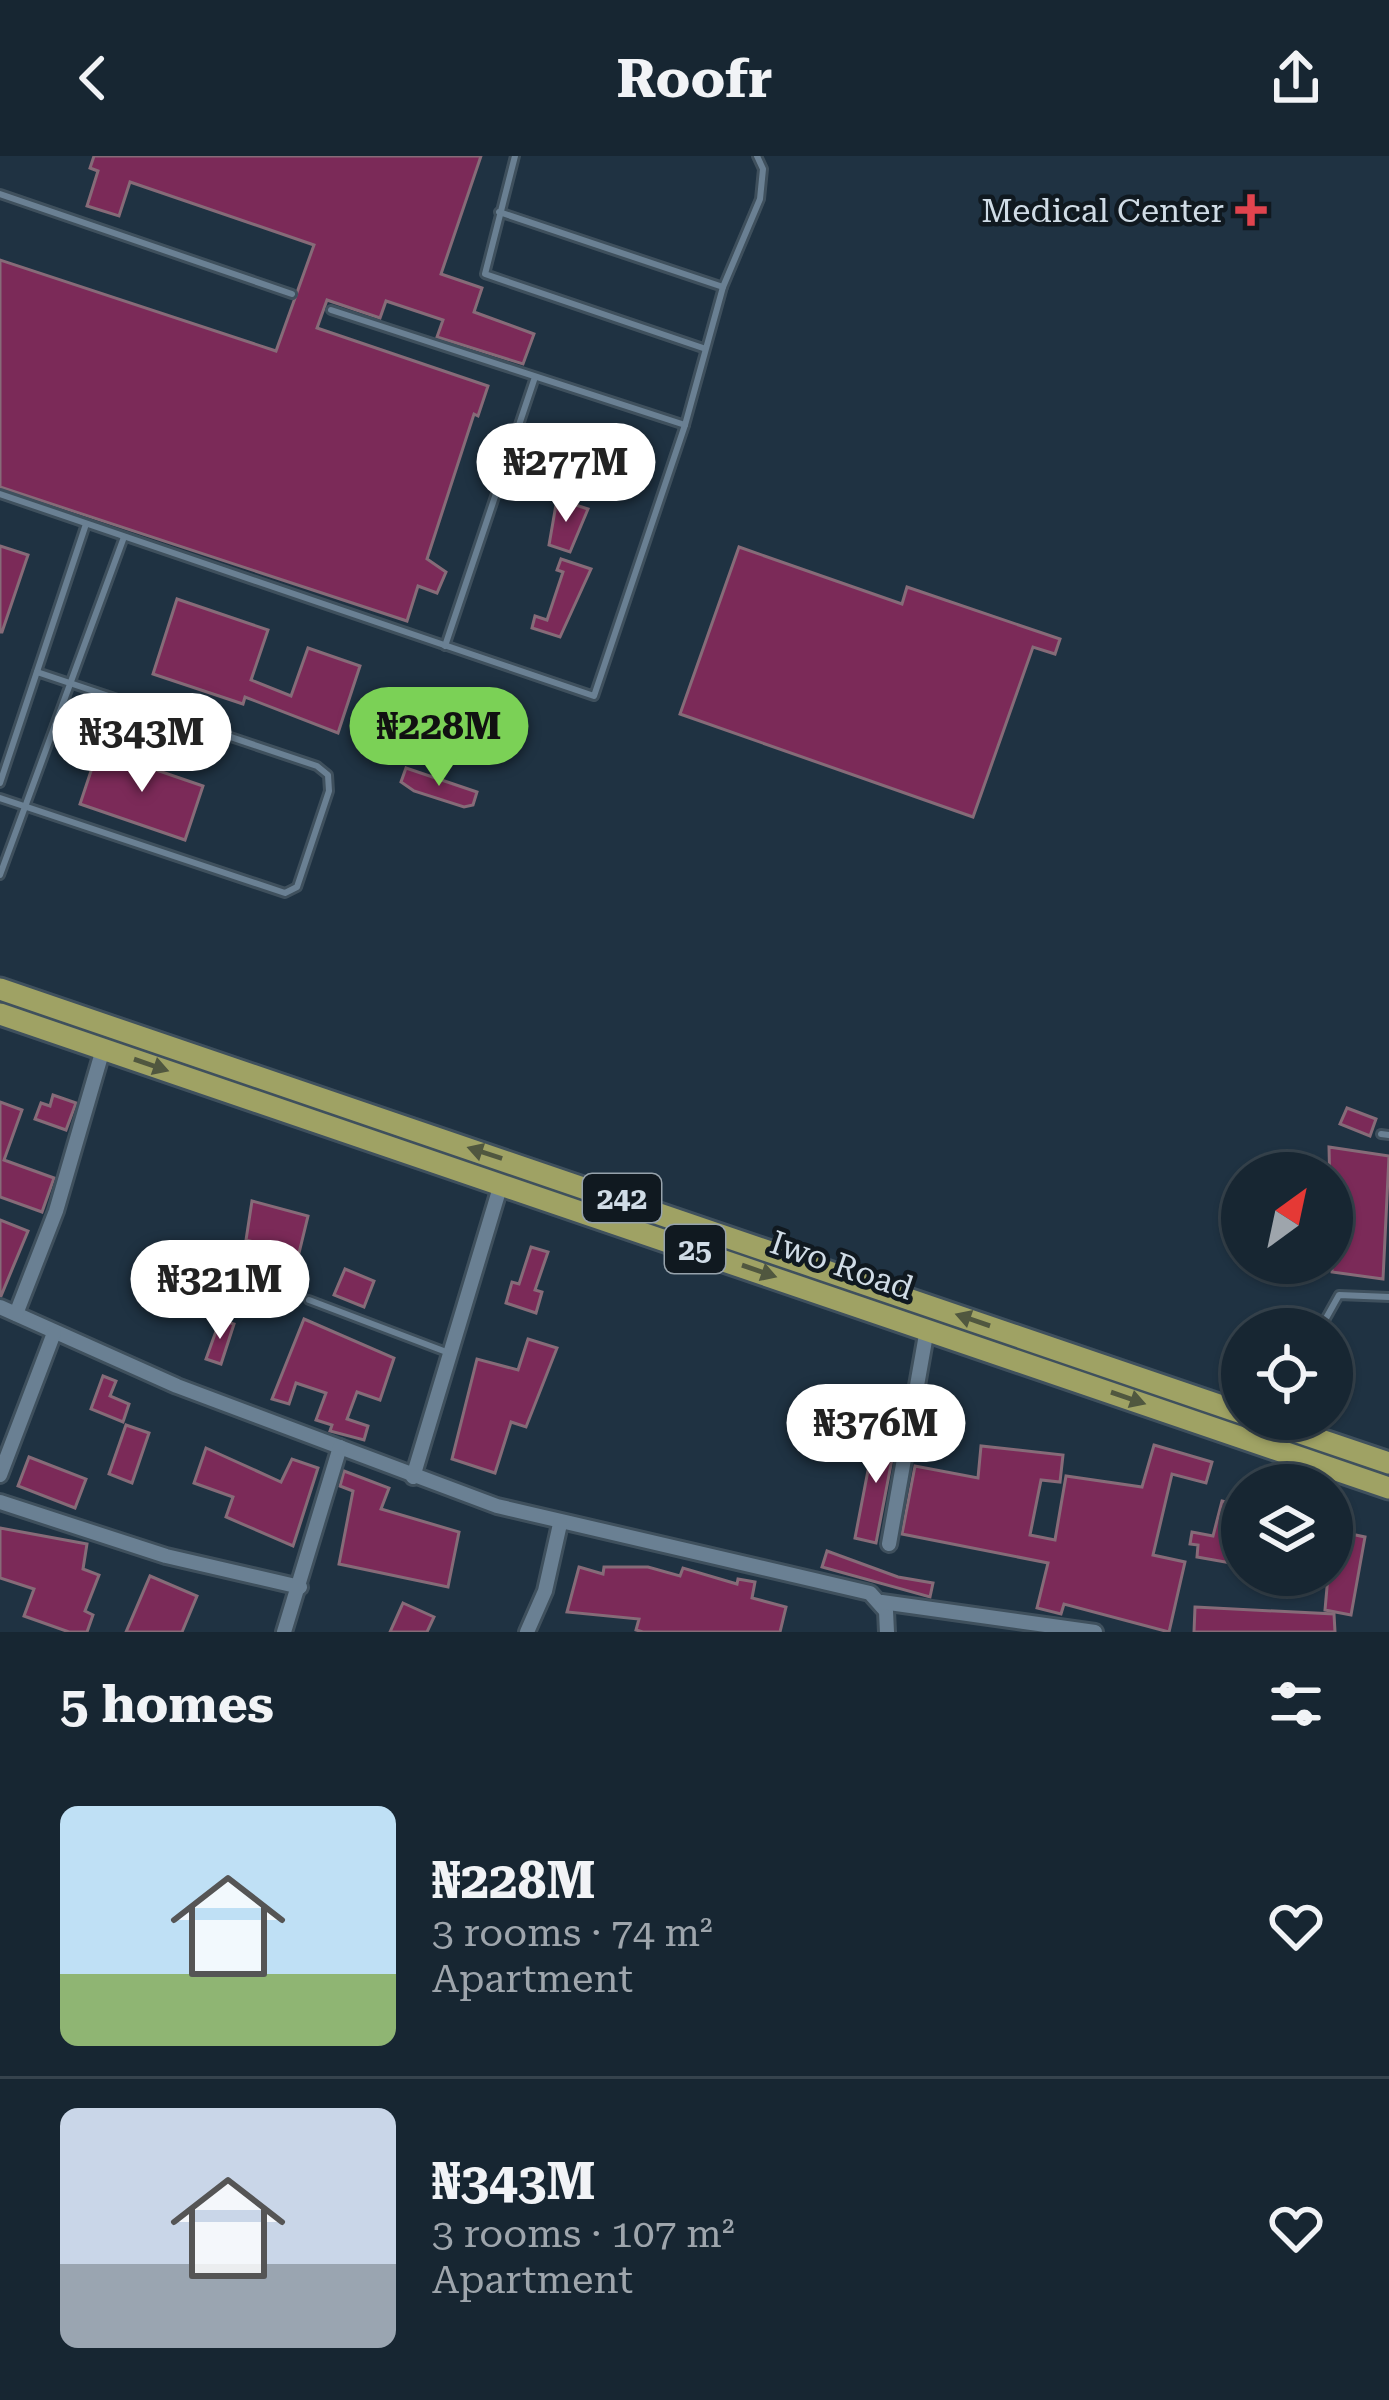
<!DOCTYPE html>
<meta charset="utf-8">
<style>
:root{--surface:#172632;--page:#24323e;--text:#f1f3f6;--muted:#9ea5ac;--line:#36434d;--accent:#7bd156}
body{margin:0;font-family:"Roboto Serif",serif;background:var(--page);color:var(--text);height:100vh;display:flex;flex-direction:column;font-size:45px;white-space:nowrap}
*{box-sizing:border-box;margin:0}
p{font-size:39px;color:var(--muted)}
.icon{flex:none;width:66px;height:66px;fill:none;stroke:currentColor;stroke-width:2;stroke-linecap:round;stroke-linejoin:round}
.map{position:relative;height:1476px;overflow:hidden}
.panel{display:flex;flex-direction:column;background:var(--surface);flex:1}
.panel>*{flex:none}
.needle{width:78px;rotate:33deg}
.fabs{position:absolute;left:1221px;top:996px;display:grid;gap:24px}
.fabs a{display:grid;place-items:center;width:132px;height:132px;border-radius:50%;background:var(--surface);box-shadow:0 3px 9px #0004,0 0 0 3px var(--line);font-size:60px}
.price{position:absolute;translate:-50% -102px;padding:0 27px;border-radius:42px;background:#fff;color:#222;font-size:39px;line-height:78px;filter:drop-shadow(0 3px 6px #0008)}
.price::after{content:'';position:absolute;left:50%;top:72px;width:36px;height:27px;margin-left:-18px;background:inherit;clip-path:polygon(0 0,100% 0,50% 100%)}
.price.active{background:var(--accent);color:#111}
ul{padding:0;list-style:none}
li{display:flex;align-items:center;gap:36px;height:300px;padding:0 60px}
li+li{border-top:3px solid var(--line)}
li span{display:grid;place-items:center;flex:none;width:336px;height:240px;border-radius:18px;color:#555}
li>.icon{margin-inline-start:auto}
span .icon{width:144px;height:144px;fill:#fffc;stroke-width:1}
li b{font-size:51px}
h2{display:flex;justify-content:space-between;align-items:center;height:144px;padding:0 60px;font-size:51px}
header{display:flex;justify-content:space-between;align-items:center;height:156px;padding:0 60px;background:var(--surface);font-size:54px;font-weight:700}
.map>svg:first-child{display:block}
.building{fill:#7b2a58;stroke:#866b78;stroke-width:3}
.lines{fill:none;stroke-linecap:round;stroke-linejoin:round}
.lane-casing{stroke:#3f505d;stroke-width:12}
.street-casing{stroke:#3f505d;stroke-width:20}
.primary-casing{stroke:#3f505d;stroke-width:27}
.lane{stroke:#6a8093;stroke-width:6}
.street{stroke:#6a8093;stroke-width:14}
.primary{stroke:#9fa264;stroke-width:21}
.oneway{fill:#50573f}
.health-dot{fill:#e0444e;stroke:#101920;stroke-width:4.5}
.labels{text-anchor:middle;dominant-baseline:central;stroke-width:9;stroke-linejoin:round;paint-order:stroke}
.shield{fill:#101920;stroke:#96a2ab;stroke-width:3}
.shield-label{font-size:30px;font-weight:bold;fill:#d0dce6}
.poi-label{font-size:33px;fill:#d0dce6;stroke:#101920;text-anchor:end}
.street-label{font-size:33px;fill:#d0dce6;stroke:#101920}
</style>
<header><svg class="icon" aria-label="back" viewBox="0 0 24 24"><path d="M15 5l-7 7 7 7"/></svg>Roofr<svg class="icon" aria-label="share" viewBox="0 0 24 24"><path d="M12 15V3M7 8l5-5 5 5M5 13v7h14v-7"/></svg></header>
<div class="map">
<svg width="1389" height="1476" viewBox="0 0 1389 1476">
<rect width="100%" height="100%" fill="#1f3242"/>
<g class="building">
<path d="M94,0h387l-40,118 41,14 -8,24 60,22 -11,30 -86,-27 6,-17 -57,-19 -6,17 -53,-18 -10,28 171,58 -10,30 -4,-2 -47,145 19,13 -9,21 -19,-7 -11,35 -407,-134v-227l276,91 38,-106 -184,-63 -11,34 -32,-10 11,-35 -8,-3z"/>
<path d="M557,343l31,10 -18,43 -21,-7z"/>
<path d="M0,390l28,9 -26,77h-2z"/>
<path d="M739,391l163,57 5,-17 153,52 -5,15 -22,-7 -60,170 -293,-103z"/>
<path d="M561,403l30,10 -31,68 -28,-9 3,-12 12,4 16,-48 -6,-2z"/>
<path d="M177,443l91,31 -17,50 40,16 17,-48 52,18 -22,67 -93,-36 -2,7 -90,-30z"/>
<path d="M98,594l105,36 -18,54 -105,-36z"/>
<path d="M406,612l71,24 -4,13 -9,2 -50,-16 -13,-9z"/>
<path d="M53,939l23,8 -10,27 -31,-11 6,-16 9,3z"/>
<path d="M0,946l22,8 -18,50 50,18 -12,34 -42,-15z"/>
<path d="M1347,952l29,11 -6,17 -30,-12z"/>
<path d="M1329,991l60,9 -6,123 -51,-7z"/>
<path d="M252,1045l56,15 -9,37 -53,-13z"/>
<path d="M0,1064l28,11 -27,65h-1z"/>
<path d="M531,1091l17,5 -13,38 7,2 -6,21 -30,-10 6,-21 7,2z"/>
<path d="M345,1113l29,12 -10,26 -30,-12z"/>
<path d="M304,1163l90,39 -14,42 -23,-8 -10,27 21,7 -4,14 -34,-9 2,-6 -16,-5 10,-27 -30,-10 -7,21 -17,-5z"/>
<path d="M220,1164l14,4 -13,40 -15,-5z"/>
<path d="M528,1183l29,9 -31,79 -15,-5 -16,51 -43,-14 25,-100 41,11z"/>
<path d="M103,1220l13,5 -6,15 19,8 -6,18 -32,-13z"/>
<path d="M126,1269l23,8 -17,50 -23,-9z"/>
<path d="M876,1273l21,4 -21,110 -21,-5z"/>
<path d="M1154,1289l58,17 -6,21 -34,-9 -19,81 32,7 -16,70 -105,-28 -3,10 -24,-6 11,-45 -146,-29 13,-68 63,12 3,-32 82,9 -3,27 -19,-2 -11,55 25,5 11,-64 76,11z"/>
<path d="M206,1292l75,34 11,-23 26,9 -25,78 -67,-29 7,-20 -39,-14z"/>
<path d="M29,1301l57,22 -11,29 -57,-22z"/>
<path d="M344,1315l45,17 -8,21 78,23 -11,55 -109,-23 14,-73 -13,-5z"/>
<path d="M1222,1345l16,4 -8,34 12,2v24l-45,-8 1,-12 -8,-1 2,-12 21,4z"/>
<path d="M0,1372l87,16 -4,25 16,6 -14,36 8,4 -6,17h-18l-45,-16 10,-27 -34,-11z"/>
<path d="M1332,1374l33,7 -14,78 -26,-5z"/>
<path d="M827,1395l71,26 35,6 -3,14 -108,-30z"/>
<path d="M579,1411l24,7 1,-7h44l32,9 3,-8 54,16 1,-5 17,3 -3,16 34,9 -6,25h-137l-7,-2 3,-11 -72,-7z"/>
<path d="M150,1420l47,20 -15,36h-56z"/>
<path d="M403,1447l31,14 -7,15h-37z"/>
<path d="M1195,1451l139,7 1,18h-141z"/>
</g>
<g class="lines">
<g class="lane-casing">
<g id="lane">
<path d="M515,0l-30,118 218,74"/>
<path d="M0,38l292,100"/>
<path d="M499,56l224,75"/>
<path d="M331,154l354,115"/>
<path d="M0,338l594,202 91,-271 38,-138 37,-88 3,-30 -6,-13"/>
<path d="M445,490l90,-269"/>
<path d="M0,627l86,-259"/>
<path d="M0,642l285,95 12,-6 32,-96 -1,-16 -11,-9 -280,-94"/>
<path d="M0,719l124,-338"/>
<path d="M1381,978l8,1"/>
<path d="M309,1144l140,53"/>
<path d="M1320,1173l19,-34 50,2"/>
</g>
</g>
<g class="street-casing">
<g id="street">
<path d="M0,1151l177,79 320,120 373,87 16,18 1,21"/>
<path d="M16,1158l40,-103 47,-162"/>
<path d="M0,1319l54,-142"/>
<path d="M413,1321l88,-293"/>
<path d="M0,1346l166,54 134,31"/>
<path d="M889,1388l38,-215"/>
<path d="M882,1446l213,30"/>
<path d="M284,1476l56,-185"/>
<path d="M527,1476l18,-41 15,-67"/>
</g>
</g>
<g class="primary-casing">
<g id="primary">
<path d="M0,833l1242,424"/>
<path d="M0,858l1389,474"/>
<path d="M1259,1263l130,44"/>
</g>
</g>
<use href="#lane" class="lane"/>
<use href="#street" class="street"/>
<use href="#primary" class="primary"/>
</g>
<defs><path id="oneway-solid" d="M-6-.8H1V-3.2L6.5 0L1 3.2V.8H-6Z" transform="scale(3)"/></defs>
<g class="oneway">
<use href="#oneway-solid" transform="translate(151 909) rotate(19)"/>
<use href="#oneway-solid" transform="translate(485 997) rotate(-162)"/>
<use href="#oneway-solid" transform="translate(759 1115) rotate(19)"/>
<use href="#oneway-solid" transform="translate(973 1164) rotate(-161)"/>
<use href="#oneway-solid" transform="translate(1128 1242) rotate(19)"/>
</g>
<path class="health-dot" d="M1245 36h12v12h12v12h-12v12h-12v-12h-12v-12h12z"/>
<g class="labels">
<g class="shield">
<rect x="583" y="1018" width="78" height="48" rx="9"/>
<rect x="665" y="1069" width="60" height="48" rx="9"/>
</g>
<g class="shield-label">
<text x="622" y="1042">242</text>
<text x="695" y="1093">25</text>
</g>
<g class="poi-label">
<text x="1224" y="54">Medical Center</text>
</g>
<g class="street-label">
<text transform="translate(842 1109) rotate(19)">Iwo Road</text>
</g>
</g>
</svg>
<div class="fabs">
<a><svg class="needle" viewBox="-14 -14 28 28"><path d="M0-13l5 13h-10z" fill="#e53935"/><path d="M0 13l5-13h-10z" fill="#9ea5ac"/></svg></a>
<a><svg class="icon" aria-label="locate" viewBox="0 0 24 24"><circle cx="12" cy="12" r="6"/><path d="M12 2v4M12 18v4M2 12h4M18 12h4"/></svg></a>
<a><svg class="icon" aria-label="layers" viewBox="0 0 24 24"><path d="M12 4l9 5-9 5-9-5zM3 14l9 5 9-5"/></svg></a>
</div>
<b class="price" style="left:566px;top:369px">₦277M</b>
<b class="price active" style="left:439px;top:633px">₦228M</b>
<b class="price" style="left:142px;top:639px">₦343M</b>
<b class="price" style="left:220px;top:1186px">₦321M</b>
<b class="price" style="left:876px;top:1330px">₦376M</b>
</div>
<section class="panel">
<h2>5 homes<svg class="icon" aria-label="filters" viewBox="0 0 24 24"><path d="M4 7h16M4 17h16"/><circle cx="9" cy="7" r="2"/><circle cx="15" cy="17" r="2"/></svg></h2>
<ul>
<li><span style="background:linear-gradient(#bfe0f5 70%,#8fb573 0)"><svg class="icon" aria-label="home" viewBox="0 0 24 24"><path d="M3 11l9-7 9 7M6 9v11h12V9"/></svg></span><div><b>₦228M</b><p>3 rooms · 74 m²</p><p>Apartment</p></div><svg class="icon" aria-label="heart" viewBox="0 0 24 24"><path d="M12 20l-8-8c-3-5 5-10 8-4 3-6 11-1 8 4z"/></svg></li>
<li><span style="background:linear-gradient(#c9d6e8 65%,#9aa5b1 0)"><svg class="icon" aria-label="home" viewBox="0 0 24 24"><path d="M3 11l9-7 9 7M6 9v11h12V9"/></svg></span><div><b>₦343M</b><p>3 rooms · 107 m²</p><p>Apartment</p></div><svg class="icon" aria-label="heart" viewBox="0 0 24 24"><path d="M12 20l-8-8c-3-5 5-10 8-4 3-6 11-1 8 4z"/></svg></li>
</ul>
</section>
